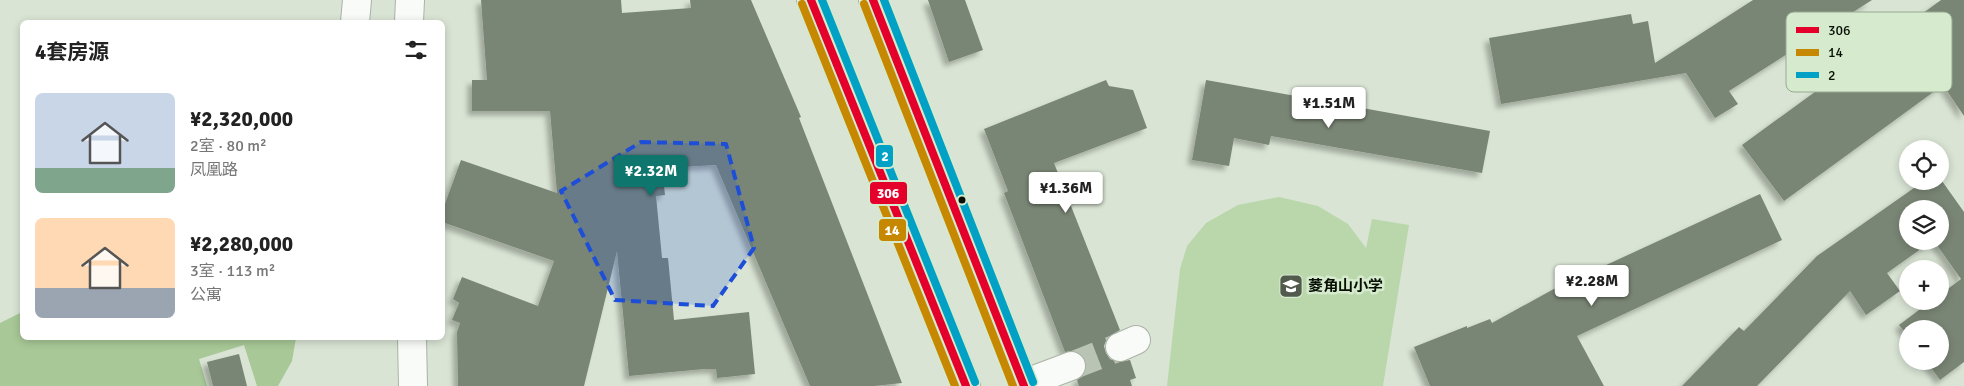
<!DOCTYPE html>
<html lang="zh">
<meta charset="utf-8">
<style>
:root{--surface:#fff;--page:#f6f6f6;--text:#222;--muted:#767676;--accent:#0f766e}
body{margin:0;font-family:Signika,"Noto Sans SC",sans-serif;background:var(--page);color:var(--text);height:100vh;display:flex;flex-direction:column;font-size:19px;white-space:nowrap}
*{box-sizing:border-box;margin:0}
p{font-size:16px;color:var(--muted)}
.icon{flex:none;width:28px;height:28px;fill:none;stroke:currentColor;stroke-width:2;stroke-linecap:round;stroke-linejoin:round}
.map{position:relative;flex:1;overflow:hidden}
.details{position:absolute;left:20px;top:20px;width:425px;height:320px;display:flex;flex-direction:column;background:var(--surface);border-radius:8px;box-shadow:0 2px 8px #0003}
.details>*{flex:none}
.fabs{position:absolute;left:1899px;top:140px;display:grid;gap:10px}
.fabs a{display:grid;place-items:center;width:50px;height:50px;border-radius:50%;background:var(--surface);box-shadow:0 2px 8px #0003;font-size:25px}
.price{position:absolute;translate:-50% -42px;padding:0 11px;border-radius:5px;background:#fff;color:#222;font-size:16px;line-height:32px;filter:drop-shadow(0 1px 2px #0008)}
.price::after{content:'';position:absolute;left:50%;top:30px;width:15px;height:11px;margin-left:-8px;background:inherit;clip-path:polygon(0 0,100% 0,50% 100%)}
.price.on{background:var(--accent);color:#fff}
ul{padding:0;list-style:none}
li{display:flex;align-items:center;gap:15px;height:125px;padding:0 15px}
li span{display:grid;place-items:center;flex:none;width:140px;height:100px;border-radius:8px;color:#555}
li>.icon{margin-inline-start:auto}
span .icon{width:60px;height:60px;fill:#fffc;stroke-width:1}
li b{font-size:21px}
h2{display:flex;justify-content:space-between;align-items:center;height:60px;padding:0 15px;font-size:21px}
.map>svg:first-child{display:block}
.green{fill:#b9d7ab}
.forest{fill:#a8c897}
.building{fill:#7a8674;filter:url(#shadow)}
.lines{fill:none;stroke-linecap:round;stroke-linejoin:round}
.minor-tunnel{stroke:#bac4b5;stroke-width:28;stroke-dasharray:28 14;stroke-linecap:butt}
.minor-casing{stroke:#aab2a6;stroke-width:30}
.major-casing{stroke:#aab2a6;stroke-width:30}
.minor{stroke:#f9fbf9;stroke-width:28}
.major{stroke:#f9fbf9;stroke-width:28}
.bus-1-casing{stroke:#d6ebcd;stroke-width:11}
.bus-2-casing{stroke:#d6ebcd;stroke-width:11}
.bus-3-casing{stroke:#d6ebcd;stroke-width:11}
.bus-1{stroke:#e4002b;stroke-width:8}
.bus-2{stroke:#c78801;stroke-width:8}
.bus-3{stroke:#00a1c4;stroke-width:8}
.marked{fill:#1d4ed8;fill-opacity:0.2;stroke:#1d4ed8;stroke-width:4;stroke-dasharray:10 6;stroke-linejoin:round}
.bus-dot{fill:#080f05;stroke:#d6ebcd;stroke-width:2}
.labels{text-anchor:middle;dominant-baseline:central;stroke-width:5;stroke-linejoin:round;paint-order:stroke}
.poi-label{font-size:15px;font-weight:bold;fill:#080f05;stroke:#d6ebcd;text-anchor:start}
.key{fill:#d6ebcd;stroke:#98a991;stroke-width:1}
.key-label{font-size:14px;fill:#080f05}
.line-badge{stroke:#d6ebcd;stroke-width:2}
.badge-label{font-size:14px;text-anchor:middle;font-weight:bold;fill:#fff}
</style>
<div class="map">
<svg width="1964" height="386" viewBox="0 0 1964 386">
<defs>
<filter id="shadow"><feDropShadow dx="-4.5" dy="4.5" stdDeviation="2.5" flood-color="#0004"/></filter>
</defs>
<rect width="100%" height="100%" fill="#d9e4d4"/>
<path class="green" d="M1279,197l39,9 30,18 18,24 6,-29 37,6 -26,161h-216l13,-117 7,-23 19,-23 32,-18z"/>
<path class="forest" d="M22,312v26h274l-4,23 -14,25h-21l-13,-41 -45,14 8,27h-207v-63z"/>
<g class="building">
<path d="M481,0h140l1,13 69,-5 -1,-8h61l50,117 -2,1 103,265 -28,3h-64l-94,-221 -54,3 3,27 -9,1 6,62h6l6,62 75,-8 6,62 -38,4 -1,-9h-12l-75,7 -12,-125 -33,135h-126l-1,-54 3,-9 -8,-3 7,-17 -6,-4 9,-22 76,29 16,-45 -112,-39v-10l19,-52 96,33 -7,-82h-78v-31h15z"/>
<path d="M928,0h37l18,50 -34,12z"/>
<path d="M1753,0h119l-143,91 9,13 -23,14 -29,-45 -185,31 -12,-66 142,-24 2,10 15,-3 7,42z"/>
<path d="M1941,0h23v116l-21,-31 -159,116 -42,-56z"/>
<path d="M1106,80l3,6 24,4 14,38 -93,35 66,167 -13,8 -3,8 2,7 4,6 8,3 12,-2 6,18 -6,2 2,6h-53l-2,-6 6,-4 3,-7v-8l-5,-7 -8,-3 -8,1 -61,-159 4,-2 -24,-62z"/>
<path d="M1206,80l284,51 -8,42 -211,-37 -2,9 -35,-7 -5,28 -37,-6z"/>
<path d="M1924,181h18l22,31v150l-24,18 -14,-19h14v-32h-32v7l-9,-11 32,-24h9v-6l21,-16 -27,-38h6v-32h-32v32h24l-45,32 13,18 -34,24 -16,-24 -93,95h-75l57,-59 5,4 73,-75z"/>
<path d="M1760,194l22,46 -205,96 27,50h-174l-16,-39 53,-21v2l23,-9 2,4 60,-33z"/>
<path d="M239,354l8,32h-34l-6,-24z"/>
</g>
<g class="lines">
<path class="minor-tunnel" d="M1071,366l49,-19"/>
<g class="minor-casing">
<g id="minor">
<path d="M355,22l2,-22"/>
<path d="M409,22l1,-22"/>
<path d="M412,338l1,48"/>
<path d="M1120,347l16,-7"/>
<path d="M1023,384l48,-18"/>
</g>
</g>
<g class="major-casing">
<g id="major">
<path d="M811,0l155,386"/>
<path d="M873,0l151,386"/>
</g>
</g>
<use href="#minor" class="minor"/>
<use href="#major" class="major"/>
<g class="bus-1-casing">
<g id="bus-1">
<path d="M811,0l155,386"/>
<path d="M873,0l151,386"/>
</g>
</g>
<g class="bus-2-casing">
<g id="bus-2">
<path d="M802,4l153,382"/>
<path d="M864,4l149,382"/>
</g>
</g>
<g class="bus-3-casing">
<g id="bus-3">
<path d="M822,0l153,382"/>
<path d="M884,0l149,382"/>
</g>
</g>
<use href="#bus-1" class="bus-1"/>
<use href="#bus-2" class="bus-2"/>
<use href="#bus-3" class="bus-3"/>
</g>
<path class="marked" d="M641,142l85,2 28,104 -41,58 -98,-6 -54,-109z"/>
<defs>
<g id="school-square" transform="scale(1.25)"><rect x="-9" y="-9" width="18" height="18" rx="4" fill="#515a4d" stroke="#d6ebcd"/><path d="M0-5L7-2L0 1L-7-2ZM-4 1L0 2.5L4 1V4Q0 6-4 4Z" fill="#fff"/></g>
</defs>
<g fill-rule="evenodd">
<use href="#school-square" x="1291" y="286"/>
</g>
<circle class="bus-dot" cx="962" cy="200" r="4.5"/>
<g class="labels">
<g class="poi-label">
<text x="1308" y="286">菱角山小学</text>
</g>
</g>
<rect x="1786" y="12" width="166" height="80" rx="8" class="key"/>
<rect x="1796" y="27" width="23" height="6" fill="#e4002b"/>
<rect x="1796" y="49" width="23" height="7" fill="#c78801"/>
<rect x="1796" y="72" width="23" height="6" fill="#00a1c4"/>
<g class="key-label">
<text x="1828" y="35">306</text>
<text x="1828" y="57">14</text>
<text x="1828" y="80">2</text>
</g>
<g class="line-badge">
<rect x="875" y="144" width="19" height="24" rx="5" fill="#00a1c4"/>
<rect x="869" y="181" width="39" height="24" rx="5" fill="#e4002b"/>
<rect x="878" y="218" width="29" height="24" rx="5" fill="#c78801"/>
</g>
<g class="badge-label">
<text x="885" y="161">2</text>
<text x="888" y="198">306</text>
<text x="892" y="235">14</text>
</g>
</svg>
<div class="fabs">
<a><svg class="icon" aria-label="locate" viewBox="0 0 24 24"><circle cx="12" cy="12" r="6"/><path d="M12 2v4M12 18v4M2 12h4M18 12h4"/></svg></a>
<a><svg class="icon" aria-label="layers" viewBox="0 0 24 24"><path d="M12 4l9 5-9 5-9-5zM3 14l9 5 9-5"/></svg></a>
<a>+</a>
<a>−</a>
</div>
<b class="price" style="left:1329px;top:129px">¥1.51M</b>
<b class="price on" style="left:651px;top:197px">¥2.32M</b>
<b class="price" style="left:1066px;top:214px">¥1.36M</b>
<b class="price" style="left:1592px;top:307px">¥2.28M</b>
<section class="details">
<h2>4套房源<svg class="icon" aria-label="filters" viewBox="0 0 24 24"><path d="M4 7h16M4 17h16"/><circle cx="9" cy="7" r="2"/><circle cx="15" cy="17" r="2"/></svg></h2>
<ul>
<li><span style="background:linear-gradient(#c9d6e8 75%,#7fa58c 0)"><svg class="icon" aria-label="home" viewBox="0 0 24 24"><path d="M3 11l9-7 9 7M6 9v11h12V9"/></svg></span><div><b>¥2,320,000</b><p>2室 · 80 m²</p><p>凤凰路</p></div></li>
<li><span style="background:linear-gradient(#ffd9b3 70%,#9aa5b1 0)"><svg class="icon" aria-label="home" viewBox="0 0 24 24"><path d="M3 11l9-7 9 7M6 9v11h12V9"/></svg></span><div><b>¥2,280,000</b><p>3室 · 113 m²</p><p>公寓</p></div></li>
</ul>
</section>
</div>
